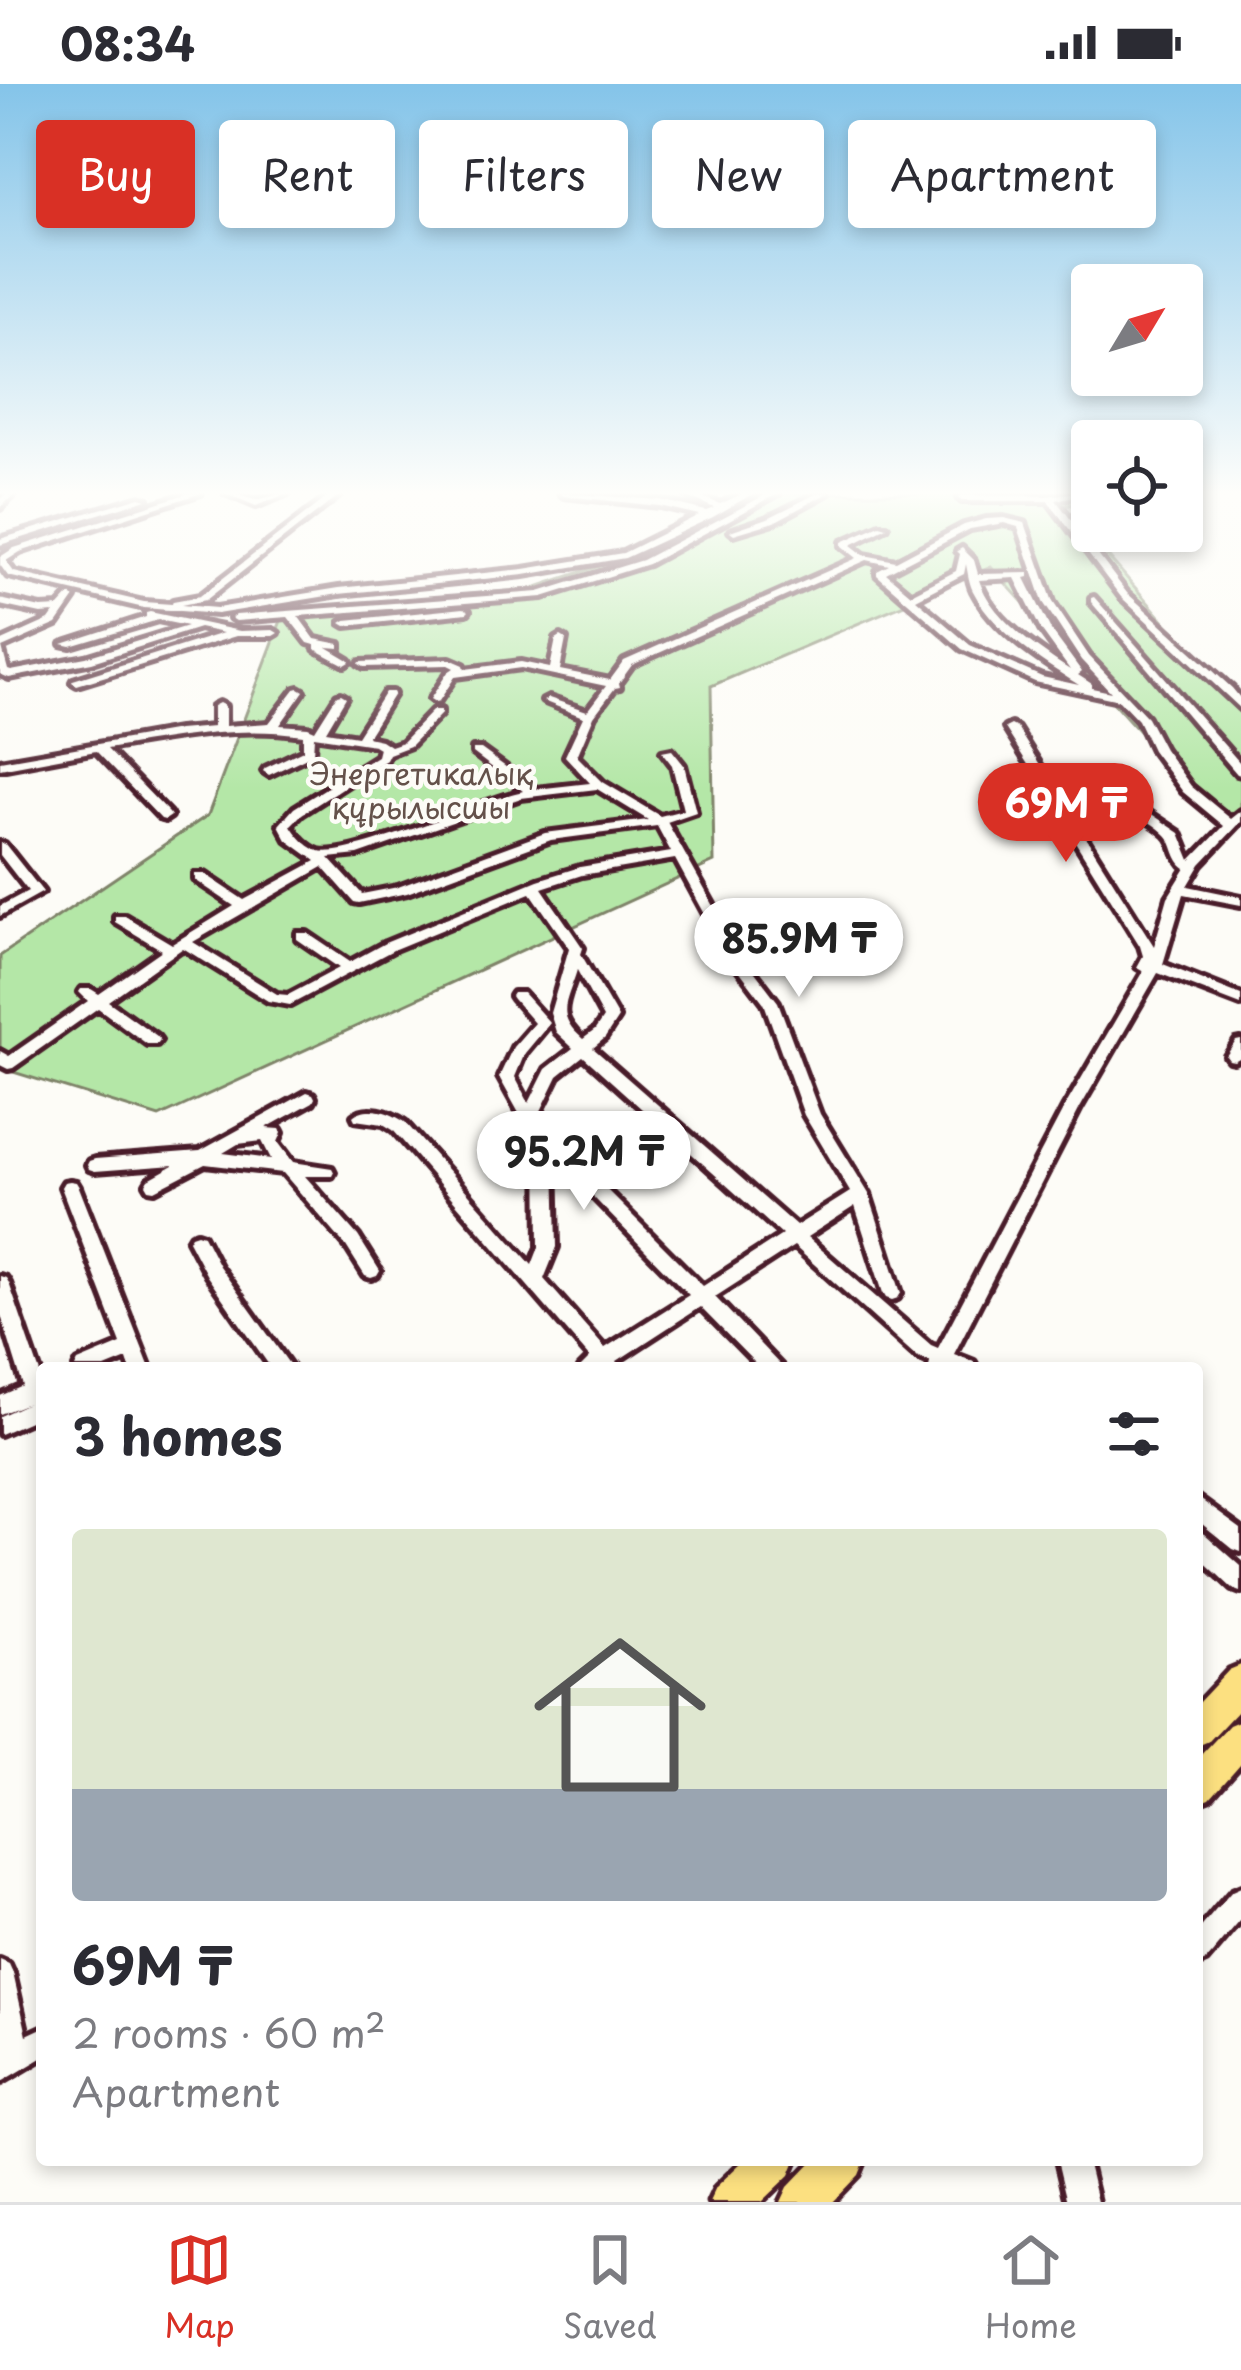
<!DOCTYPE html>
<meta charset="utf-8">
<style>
:root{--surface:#fff;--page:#f2f2f3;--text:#2b2b33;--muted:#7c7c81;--line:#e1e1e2;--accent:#d93025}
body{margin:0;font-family:"Playpen Sans",sans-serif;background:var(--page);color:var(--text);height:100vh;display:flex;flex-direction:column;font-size:45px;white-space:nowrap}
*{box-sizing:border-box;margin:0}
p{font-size:39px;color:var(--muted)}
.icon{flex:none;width:66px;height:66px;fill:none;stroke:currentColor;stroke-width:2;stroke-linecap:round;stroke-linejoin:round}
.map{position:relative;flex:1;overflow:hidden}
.panel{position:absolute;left:36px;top:1278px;width:1167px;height:804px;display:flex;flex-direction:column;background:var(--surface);border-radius:12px;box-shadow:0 6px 18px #0003}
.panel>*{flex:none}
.guide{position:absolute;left:36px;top:36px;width:1170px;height:108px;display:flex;gap:24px}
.needle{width:78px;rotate:52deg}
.tools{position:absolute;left:1071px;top:180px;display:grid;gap:24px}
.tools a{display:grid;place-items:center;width:132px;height:132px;border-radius:12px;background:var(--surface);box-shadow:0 6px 18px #0003;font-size:60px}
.price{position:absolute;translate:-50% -102px;padding:0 27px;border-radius:42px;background:#fff;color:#222;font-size:39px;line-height:78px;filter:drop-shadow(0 3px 6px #0008)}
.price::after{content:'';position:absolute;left:50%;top:72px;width:36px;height:27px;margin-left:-18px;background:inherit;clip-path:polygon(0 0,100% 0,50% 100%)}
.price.current{background:var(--accent);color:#fff}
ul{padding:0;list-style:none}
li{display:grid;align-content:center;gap:24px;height:636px;padding:0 36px}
li span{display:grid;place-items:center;height:372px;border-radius:12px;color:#555}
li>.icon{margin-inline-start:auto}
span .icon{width:216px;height:216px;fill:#fffc;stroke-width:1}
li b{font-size:51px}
h2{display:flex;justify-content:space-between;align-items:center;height:144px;padding:0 36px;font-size:51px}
.tag{padding:0 42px;border-radius:12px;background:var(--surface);box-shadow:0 6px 18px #0003;font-size:42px;line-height:108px}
.tag.current{background:var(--accent);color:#fff}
.status{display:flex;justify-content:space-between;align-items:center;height:84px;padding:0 60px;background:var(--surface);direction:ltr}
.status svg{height:33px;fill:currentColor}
.tab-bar{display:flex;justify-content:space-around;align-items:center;height:168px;border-top:3px solid var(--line);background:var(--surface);font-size:33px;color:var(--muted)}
.tab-bar a{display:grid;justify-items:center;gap:6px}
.tab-bar .current{color:var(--accent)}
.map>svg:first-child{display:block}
.green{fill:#b4e7a7;stroke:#7f8369;stroke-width:3}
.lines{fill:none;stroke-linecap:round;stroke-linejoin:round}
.minor-casing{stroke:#4a1f2b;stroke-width:10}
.highway-casing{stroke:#4a1f2b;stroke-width:9}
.minor{fill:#fdfcf7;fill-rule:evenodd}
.highway{fill:#fce080;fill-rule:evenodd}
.labels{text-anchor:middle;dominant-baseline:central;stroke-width:9;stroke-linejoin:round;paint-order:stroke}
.far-park-label{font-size:30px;fill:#64514a;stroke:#fdfcf7}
</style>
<div class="status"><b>08:34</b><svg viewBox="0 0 49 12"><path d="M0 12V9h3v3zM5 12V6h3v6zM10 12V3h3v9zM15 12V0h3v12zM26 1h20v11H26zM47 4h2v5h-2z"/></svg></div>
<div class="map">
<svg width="1241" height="2118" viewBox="0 0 1241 2118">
<rect width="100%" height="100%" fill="#fdfcf7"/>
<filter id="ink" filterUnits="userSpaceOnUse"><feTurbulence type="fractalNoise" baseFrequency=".00833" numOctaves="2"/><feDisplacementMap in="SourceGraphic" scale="24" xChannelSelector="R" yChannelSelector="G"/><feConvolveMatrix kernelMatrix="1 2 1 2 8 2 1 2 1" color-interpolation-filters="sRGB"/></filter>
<g filter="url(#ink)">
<path class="green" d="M762,409h330v8l-28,5 177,203v104l-12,18 -238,-264 -280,119 3,176 -555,255 -159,-49v-112l208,-141 77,-205 246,-21 136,-46z"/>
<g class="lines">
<g class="minor-casing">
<g id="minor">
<path d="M7,409h9l-16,15v-8z"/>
<path d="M189,409h12l-181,59 -14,9 8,11 130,30 28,2 1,-3 27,-5 133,-103h9l-136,107 -25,5 36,3 122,-20 185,-19 99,-16 76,-38 -39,-9 -96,-10 -4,-3 100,7 46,11 8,-3 -33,-15h11l28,11 24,-11h10l-41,24 -88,41 -101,17 -185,19 -122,20 -73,-6 -136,-32 -8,-11v-8l14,-9z"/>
<path d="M225,409c11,0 17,4 27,6 11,2 24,-6 36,-6l-32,13z"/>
<path d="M769,409h10l-131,71 -105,33 -245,19 17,23 25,5v4l-13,-1 22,13 1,2 -5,3 -30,-16v-4l-7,-2 -20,-26 -52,4 -5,-3 5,-3 303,-23 103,-32z"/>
<path d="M818,409h10l-54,29 -40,12 -4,-3 38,-13z"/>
<path d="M1070,409h18l-32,7 71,93 105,95 9,11v10l-120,-112 -73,-96h-86l-4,-3 4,-3 85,1z"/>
<path d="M140,413l7,2 -147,46v-6z"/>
<path d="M1004,434l21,5 28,79 36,54 58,61 17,32 27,37 40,33 10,-8v11l-40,42 -13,22 53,11v8l-57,-11 -21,70 78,31v10l-83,-32 -78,135 -126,246 20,8 3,6h-48l1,-6 -13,-5 -123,-111 -79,51 68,71h-23l-60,-61 -83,54 4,7h-41l10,-10 -197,-228 -10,-6 -28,-4 -2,-4c13,-12 38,-4 52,6l127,143 7,-18 -1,-106 -8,-8 -31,-56 14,-30 21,-24 -21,-24 -2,-3 2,-3h10l27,30 -25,30 -10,24 14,26 17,-34 27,-21 -17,-16 -6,-19 19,-65 -38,-55 -136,56 -105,56 -22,-4 -85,-53 -75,53 49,35 3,4 -3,4h-10l-49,-36 -85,60 -5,1 -8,-4v-14l9,5 79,-55 -9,-9 2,-3h10l8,5 63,-44 -47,-28v-6h10l47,28 62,-38 -39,-26v-6h10l39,26 72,-39 -29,-21 -8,-15 15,-17 83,-52 2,-8 -5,-3 -60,-9 -1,18 -44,21 -6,-4 2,-3 38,-18v-15c-66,-10 -131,3 -196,14l62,64 2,3 -6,4 -4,-1 -65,-68 -96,18v-8l178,-31 35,-3v-21l6,-3 6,3v20l44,-3 26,-34 4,-1 5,3 -24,34 28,2 7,3 22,-35 4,-1 5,3 -20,34 31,5 28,-44h8l1,2 -27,43 14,3 9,6 12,-4 31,-32h8v4l-31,32 -21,8 -3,6 -84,54 -11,11c5,10 18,23 28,26 31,8 163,-51 204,-60l-50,-38v-4h8l55,40 54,-6 -25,-27 18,-39 -40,-16 6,-3 38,13 19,-25 -85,-18 -66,9 -16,24 -4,1 -5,-3 18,-27 6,-4 -6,-3 -84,2 -5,-3 1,-2 90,-3 14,6 1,4 56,-7 29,6 6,-29 5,-3 5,3 -6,31 50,10 14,-19 233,-103 -15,-12v-4l38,-17 7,2 -36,18 13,10 32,6 68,-36 22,-6zM1004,439l14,4 25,75 38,58 30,32 -19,-4v-4l-14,-9 4,-3 -31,-42 -26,-52 4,-1v-4l-51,1 -4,-14 -12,-12 -5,3 3,3 -4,17 -45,23 -25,-21 84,-44zM867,476l22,5 -12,6v4l85,74 73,33 84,18 19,20 14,30 31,42 41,34 -33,34 -11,-27 -36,-24 -9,-18h-8l-2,3c14,30 22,22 41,41 10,10 7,24 20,33l-18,29 -14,49 -137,-218 -6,-3 -6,3 39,62h-47l-6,4 6,4h51l92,148 3,10 -6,11 7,4 -80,137 -126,240 -7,-3 -124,-108 48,-31 28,87 3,5 6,2 6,-2 3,-5 -32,-99 -49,-80 -42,-112 -39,-51 -72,-129 29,-10 -12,-47 -12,-15 -10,2 10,13 11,45 -23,6 -57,-34 -26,-26 17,-40 21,-28 5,-1 -1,-4 13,-18zM966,480c2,10 3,19 7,27 21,41 69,71 106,94l-37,-8 -72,-32 -54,-46 48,-25zM1015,494l26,52 29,40c-33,-22 -78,-51 -91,-90zM597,705l51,31 -103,13 -147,54 -36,7 -33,-36 29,-3 163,-57zM657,742l14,26 -91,15 -42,13 -153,63 -35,19 -43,-29h-10v6l42,29 -51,27 -11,-1 -84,-52 130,-75 31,35 5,1 48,-10 144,-53zM675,775l51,94 38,50 40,112 46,77 -54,34 -203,-178 12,-10 13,-20 -37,-64 2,-6 -41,-60 40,-13zM577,886l26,48 -8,12 -12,9c-29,-25 -16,-36 -6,-69zM583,972l199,179 -79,51 -161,-161 -4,-8 20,-41zM555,1074l134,137 -84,53 -61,-69 13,-32z"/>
<path d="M70,511l5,3 -18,26 -55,24 6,22 3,1 75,-14 101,-31 -29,-6 -87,26 -9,-2 84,-27v-4l4,-1 90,19 33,-1 5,3 -5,3h-37l-159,49 -5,-3 1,-2 150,-47 -24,-5 -107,34 -83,16 -9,-4v-32l49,-22 5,-7 -13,1 -41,-9v-6l41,9 18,-1z"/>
<path d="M1094,513l147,167v11l-4,-1 -146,-172v-4z"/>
<path d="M464,524l5,3 -2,2 -121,13 -5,-3 5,-3z"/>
<path d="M0,759l5,1 38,48 -43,24v-10l28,-15 -28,-36z"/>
<path d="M1241,956v17l-7,4 -5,-1 -3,-4 10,-15z"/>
<path d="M307,1008l6,2 2,4 -2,4 -47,26 14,1 2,4 -4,9 15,20 39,6 2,4 -2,4h-27l53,60 22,35 -3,5 -6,2 -6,-2 -19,-30 -63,-73 -78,-9 -50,26 -6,-1 -3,-5 3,-5 25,-14 -79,6 -6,-2 -2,-4 2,-4 6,-2 105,-8zM262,1057l9,18 -48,-6 15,-9z"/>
<path d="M70,1097l6,1 3,5 71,181h-20l-3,-9 -22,9h-30l3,-6 43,-18 -60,-157 3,-5z"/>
<path d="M197,1149l6,2 16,31 73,102h-21l-64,-92 -19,-36 3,-5z"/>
<path d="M0,1192l6,2 3,5 33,96v46l-8,-6 -34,15v-18l28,-13 -28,11v-18l23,-10 -23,-74z"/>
<path d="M1197,1413l44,32v23l-8,-3 -36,-29z"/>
<path d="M1197,1447l8,3 36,32v26l-8,-3 -36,-34z"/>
<path d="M1241,1803v33l-35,41 -9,4v-33l35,-41z"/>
<path d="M0,1876l9,4 4,9 14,62 15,-7v30l-42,25v-30l3,-2 -3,-14z"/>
<path d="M1057,2076h30l10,42h-30z"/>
</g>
</g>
<g class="highway-casing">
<g id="highway">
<path d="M1241,1581v42l-32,34 -12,5v-42l32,-34z"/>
<path d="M1241,1636v43l-31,35 -13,5v-44l32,-34z"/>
<path d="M744,2076h52l-6,15 -28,27h-53l7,-15z"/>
<path d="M814,2076h51l-6,15 -26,27h-52l7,-15z"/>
</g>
</g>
<use href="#minor" class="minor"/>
<use href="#highway" class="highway"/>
</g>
</g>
<linearGradient id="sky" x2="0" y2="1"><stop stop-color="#84c4e9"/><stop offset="0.58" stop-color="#fefefb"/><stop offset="1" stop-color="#fefefb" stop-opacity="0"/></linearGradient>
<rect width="1241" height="705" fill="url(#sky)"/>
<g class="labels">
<g class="far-park-label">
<text x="421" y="688">Энергетикалық<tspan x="421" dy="34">құрылысшы</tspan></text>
</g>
</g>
</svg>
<div class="tools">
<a><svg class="needle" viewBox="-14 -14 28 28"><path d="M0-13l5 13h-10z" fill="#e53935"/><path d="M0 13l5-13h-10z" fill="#7c7c81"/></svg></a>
<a><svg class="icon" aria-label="locate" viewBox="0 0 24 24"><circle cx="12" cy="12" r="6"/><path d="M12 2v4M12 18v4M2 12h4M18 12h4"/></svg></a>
</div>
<b class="price current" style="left:1066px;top:781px">69M ₸</b>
<b class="price" style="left:799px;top:916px">85.9M ₸</b>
<b class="price" style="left:584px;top:1129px">95.2M ₸</b>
<div class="guide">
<a class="tag current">Buy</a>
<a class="tag">Rent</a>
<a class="tag">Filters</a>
<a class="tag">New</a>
<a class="tag">Apartment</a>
</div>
<section class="panel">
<h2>3 homes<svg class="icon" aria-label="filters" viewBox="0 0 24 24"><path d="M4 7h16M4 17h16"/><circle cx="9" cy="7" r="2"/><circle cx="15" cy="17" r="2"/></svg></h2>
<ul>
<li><span style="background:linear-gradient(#dfe7d0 70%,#9aa5b1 0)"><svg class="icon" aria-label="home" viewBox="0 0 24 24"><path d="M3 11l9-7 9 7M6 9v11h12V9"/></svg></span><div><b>69M ₸</b><p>2 rooms · 60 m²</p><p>Apartment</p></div></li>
</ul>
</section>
</div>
<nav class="tab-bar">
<a class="current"><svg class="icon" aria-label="map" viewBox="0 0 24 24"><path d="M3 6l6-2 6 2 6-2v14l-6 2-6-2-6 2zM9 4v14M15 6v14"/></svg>Map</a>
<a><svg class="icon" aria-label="saved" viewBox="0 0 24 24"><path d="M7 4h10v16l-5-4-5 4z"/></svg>Saved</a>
<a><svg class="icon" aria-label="home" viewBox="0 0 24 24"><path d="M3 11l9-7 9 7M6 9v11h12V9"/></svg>Home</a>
</nav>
